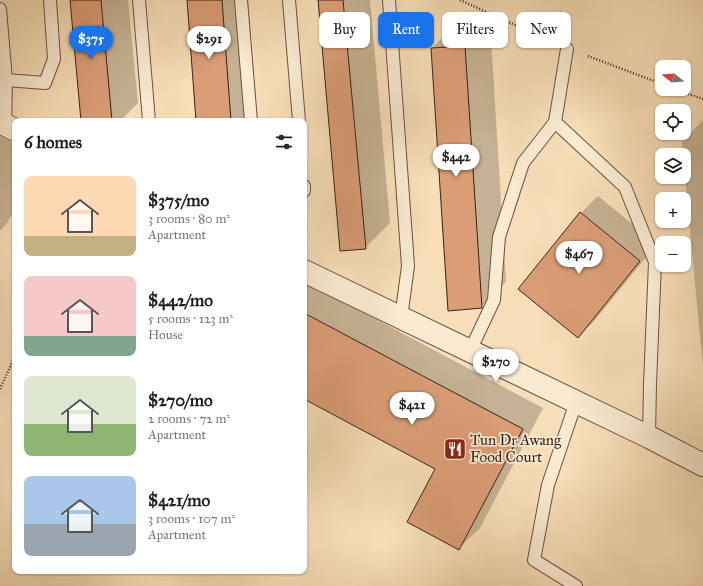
<!DOCTYPE html>
<meta charset="utf-8">
<style>
:root{--surface:#fff;--page:#f2f2f2;--text:#202124;--muted:#757577;--accent:#1a73e8}
body{margin:0;font-family:"IM FELL Great Primer",serif;background:var(--page);color:var(--text);height:100vh;display:flex;flex-direction:column;font-size:15px;white-space:nowrap}
*{box-sizing:border-box;margin:0}
p{font-size:13px;color:var(--muted)}
.icon{flex:none;width:22px;height:22px;fill:none;stroke:currentColor;stroke-width:2;stroke-linecap:round;stroke-linejoin:round}
.map{position:relative;flex:1;overflow:hidden}
.details{position:absolute;left:12px;top:118px;width:295px;height:456px;display:flex;flex-direction:column;background:var(--surface);border-radius:8px;box-shadow:0 1px 3px #0004}
.details>*{flex:none}
.top-card{position:absolute;left:319px;top:12px;width:324px;height:36px;display:flex;gap:8px}
.needle{width:26px;rotate:287deg}
.fabs{position:absolute;left:655px;top:60px;display:grid;gap:8px}
.fabs a{display:grid;place-items:center;width:36px;height:36px;border-radius:8px;background:var(--surface);box-shadow:0 1px 3px #0004;font-size:20px}
.price{position:absolute;translate:-50% -34px;padding:0 9px;border-radius:14px;background:#fff;color:#222;font-size:13px;line-height:26px;filter:drop-shadow(0 1px 2px #0008)}
.price::after{content:'';position:absolute;left:50%;top:24px;width:12px;height:9px;margin-left:-6px;background:inherit;clip-path:polygon(0 0,100% 0,50% 100%)}
.price.on{background:var(--accent);color:#fff}
ul{padding:0;list-style:none}
li{display:flex;align-items:center;gap:12px;height:100px;padding:0 12px}
li span{display:grid;place-items:center;flex:none;width:112px;height:80px;border-radius:8px;color:#555}
li>.icon{margin-inline-start:auto}
span .icon{width:48px;height:48px;fill:#fffc;stroke-width:1}
li b{font-size:17px}
h2{display:flex;justify-content:space-between;align-items:center;height:48px;padding:0 12px;font-size:17px}
.tag{padding:0 14px;border-radius:8px;background:var(--surface);box-shadow:0 1px 3px #0004;font-size:14px;line-height:36px}
.tag.on{background:var(--accent);color:#fff}
.map>svg:first-child{display:block}
.shadow{fill:#0003}
.building{fill:#da9d76;stroke:#37231c}
.lines{fill:none;stroke-linecap:round;stroke-linejoin:round}
.service-casing{stroke:#675243;stroke-width:14}
.minor-casing{stroke:#675243;stroke-width:24}
.path{stroke:#37231c;stroke-width:2.5;stroke-dasharray:1 2;stroke-linecap:butt}
.service{stroke:#faead1;stroke-width:12}
.minor{stroke:#faead1;stroke-width:22}
.labels{text-anchor:middle;dominant-baseline:central;stroke-width:3.5;stroke-linejoin:round;paint-order:stroke}
.poi-label{font-size:15px;fill:#37231c;stroke:#faead1;text-anchor:start}
</style>
<div class="map">
<svg width="703" height="586" viewBox="0 0 703 586">
<rect width="100%" height="100%" fill="#f7deb8"/>
<filter id="stains"><feTurbulence type="fractalNoise" baseFrequency=".005" numOctaves="4"/><feColorMatrix values="0 0 0 0 .2 0 0 0 0 .09 0 0 0 0 .02 0 0 0 .5 -.17"/></filter>
<radialGradient id="worn" r=".72"><stop offset=".6" stop-color="#630" stop-opacity="0"/><stop offset="1" stop-color="#630" stop-opacity=".3"/></radialGradient>
<g class="shadow">
<path d="M71,0h57l10,103 -18,18h-38z"/>
<path d="M188,0h60l9,121h-60z"/>
<path d="M320,0h50l20,223 -25,25z"/>
<path d="M490,21l16,261 -25,25 -49,-259 25,-25z"/>
<path d="M703,120v248l-19,-201v-12h-1l-1,-13z"/>
<path d="M0,136l15,8v65l-8,14 -7,8z"/>
<path d="M598,196l59,48 -62,76 -17,17 3,-124z"/>
<path d="M304,281l239,127 -63,120 -21,20 -22,-80 -130,-69 -3,6z"/>
</g>
<g class="building">
<path d="M70,0h31l11,121h-31z"/>
<path d="M187,0h35l9,121h-35z"/>
<path d="M318,0h25l23,249 -26,2z"/>
<path d="M465,46l17,262 -34,3 -17,-263z"/>
<path d="M580,212l60,49 -62,77 -60,-49z"/>
<path d="M304,313l219,116 -64,121 -52,-28 28,-53 -131,-70z"/>
</g>
<g class="lines">
<g class="service-casing">
<g id="service">
<path d="M139,0l10,121"/>
<path d="M241,0l10,121"/>
<path d="M289,0l10,121"/>
<path d="M389,0l19,266 -7,52"/>
<path d="M0,9l6,71 -1,45"/>
<path d="M6,80l39,3 9,-24 -4,-59"/>
<path d="M555,122l70,65 30,75 -5,122 -1,53"/>
<path d="M304,186v5"/>
<path d="M470,351l24,-51 5,-63 24,-74 32,-41 12,-73"/>
<path d="M576,586l-42,-26 14,-75 28,-83"/>
</g>
</g>
<g class="minor-casing">
<g id="minor">
<path d="M0,122l15,8"/>
<path d="M304,271l345,166 54,28"/>
</g>
</g>
<g class="path">
<path d="M460,0l88,40"/>
<path d="M588,56l74,28"/>
<path d="M674,89l29,10"/>
<path d="M0,389l15,-33"/>
</g>
<use href="#service" class="service"/>
<use href="#minor" class="minor"/>
</g>
<defs>
<g id="restaurant-square" transform="scale(1.15)"><rect x="-9" y="-9" width="18" height="18" rx="4" fill="#8f2418" stroke="#faead1"/><path d="M-5-6h1v4h1v-4h1v4h1v-4h1v5L-1.5 .5V6h-2V.5L-5-1ZM5-6V6H3V1.5H1.5Q1.5-4 5-6Z" fill="#fff"/></g>
</defs>
<g fill-rule="evenodd">
<use href="#restaurant-square" x="455" y="449"/>
</g>
<g class="labels">
<g class="poi-label">
<text x="470" y="440">Tun Dr Awang<tspan x="470" dy="17">Food Court</tspan></text>
</g>
</g>
<rect width="100%" height="100%" filter="url(#stains)"/>
<rect width="100%" height="100%" fill="url(#worn)"/>
</svg>
<div class="fabs">
<a><svg class="needle" viewBox="-14 -14 28 28"><path d="M0-13l5 13h-10z" fill="#e53935"/><path d="M0 13l5-13h-10z" fill="#757577"/></svg></a>
<a><svg class="icon" aria-label="locate" viewBox="0 0 24 24"><circle cx="12" cy="12" r="6"/><path d="M12 2v4M12 18v4M2 12h4M18 12h4"/></svg></a>
<a><svg class="icon" aria-label="layers" viewBox="0 0 24 24"><path d="M12 4l9 5-9 5-9-5zM3 14l9 5 9-5"/></svg></a>
<a>+</a>
<a>−</a>
</div>
<b class="price on" style="left:91px;top:60px">$375</b>
<b class="price" style="left:209px;top:60px">$291</b>
<b class="price" style="left:456px;top:178px">$442</b>
<b class="price" style="left:579px;top:275px">$467</b>
<b class="price" style="left:496px;top:383px">$270</b>
<b class="price" style="left:412px;top:426px">$421</b>
<div class="top-card">
<a class="tag">Buy</a>
<a class="tag on">Rent</a>
<a class="tag">Filters</a>
<a class="tag">New</a>
</div>
<section class="details">
<h2>6 homes<svg class="icon" aria-label="filters" viewBox="0 0 24 24"><path d="M4 7h16M4 17h16"/><circle cx="9" cy="7" r="2"/><circle cx="15" cy="17" r="2"/></svg></h2>
<ul>
<li><span style="background:linear-gradient(#ffd9b3 75%,#c2b280 0)"><svg class="icon" aria-label="home" viewBox="0 0 24 24"><path d="M3 11l9-7 9 7M6 9v11h12V9"/></svg></span><div><b>$375/mo</b><p>3 rooms · 80 m²</p><p>Apartment</p></div></li>
<li><span style="background:linear-gradient(#f6c9c9 75%,#7fa58c 0)"><svg class="icon" aria-label="home" viewBox="0 0 24 24"><path d="M3 11l9-7 9 7M6 9v11h12V9"/></svg></span><div><b>$442/mo</b><p>5 rooms · 123 m²</p><p>House</p></div></li>
<li><span style="background:linear-gradient(#dfe7d0 60%,#8fb573 0)"><svg class="icon" aria-label="home" viewBox="0 0 24 24"><path d="M3 11l9-7 9 7M6 9v11h12V9"/></svg></span><div><b>$270/mo</b><p>2 rooms · 72 m²</p><p>Apartment</p></div></li>
<li><span style="background:linear-gradient(#a9c7e8 60%,#9aa5b1 0)"><svg class="icon" aria-label="home" viewBox="0 0 24 24"><path d="M3 11l9-7 9 7M6 9v11h12V9"/></svg></span><div><b>$421/mo</b><p>3 rooms · 107 m²</p><p>Apartment</p></div></li>
</ul>
</section>
</div>
